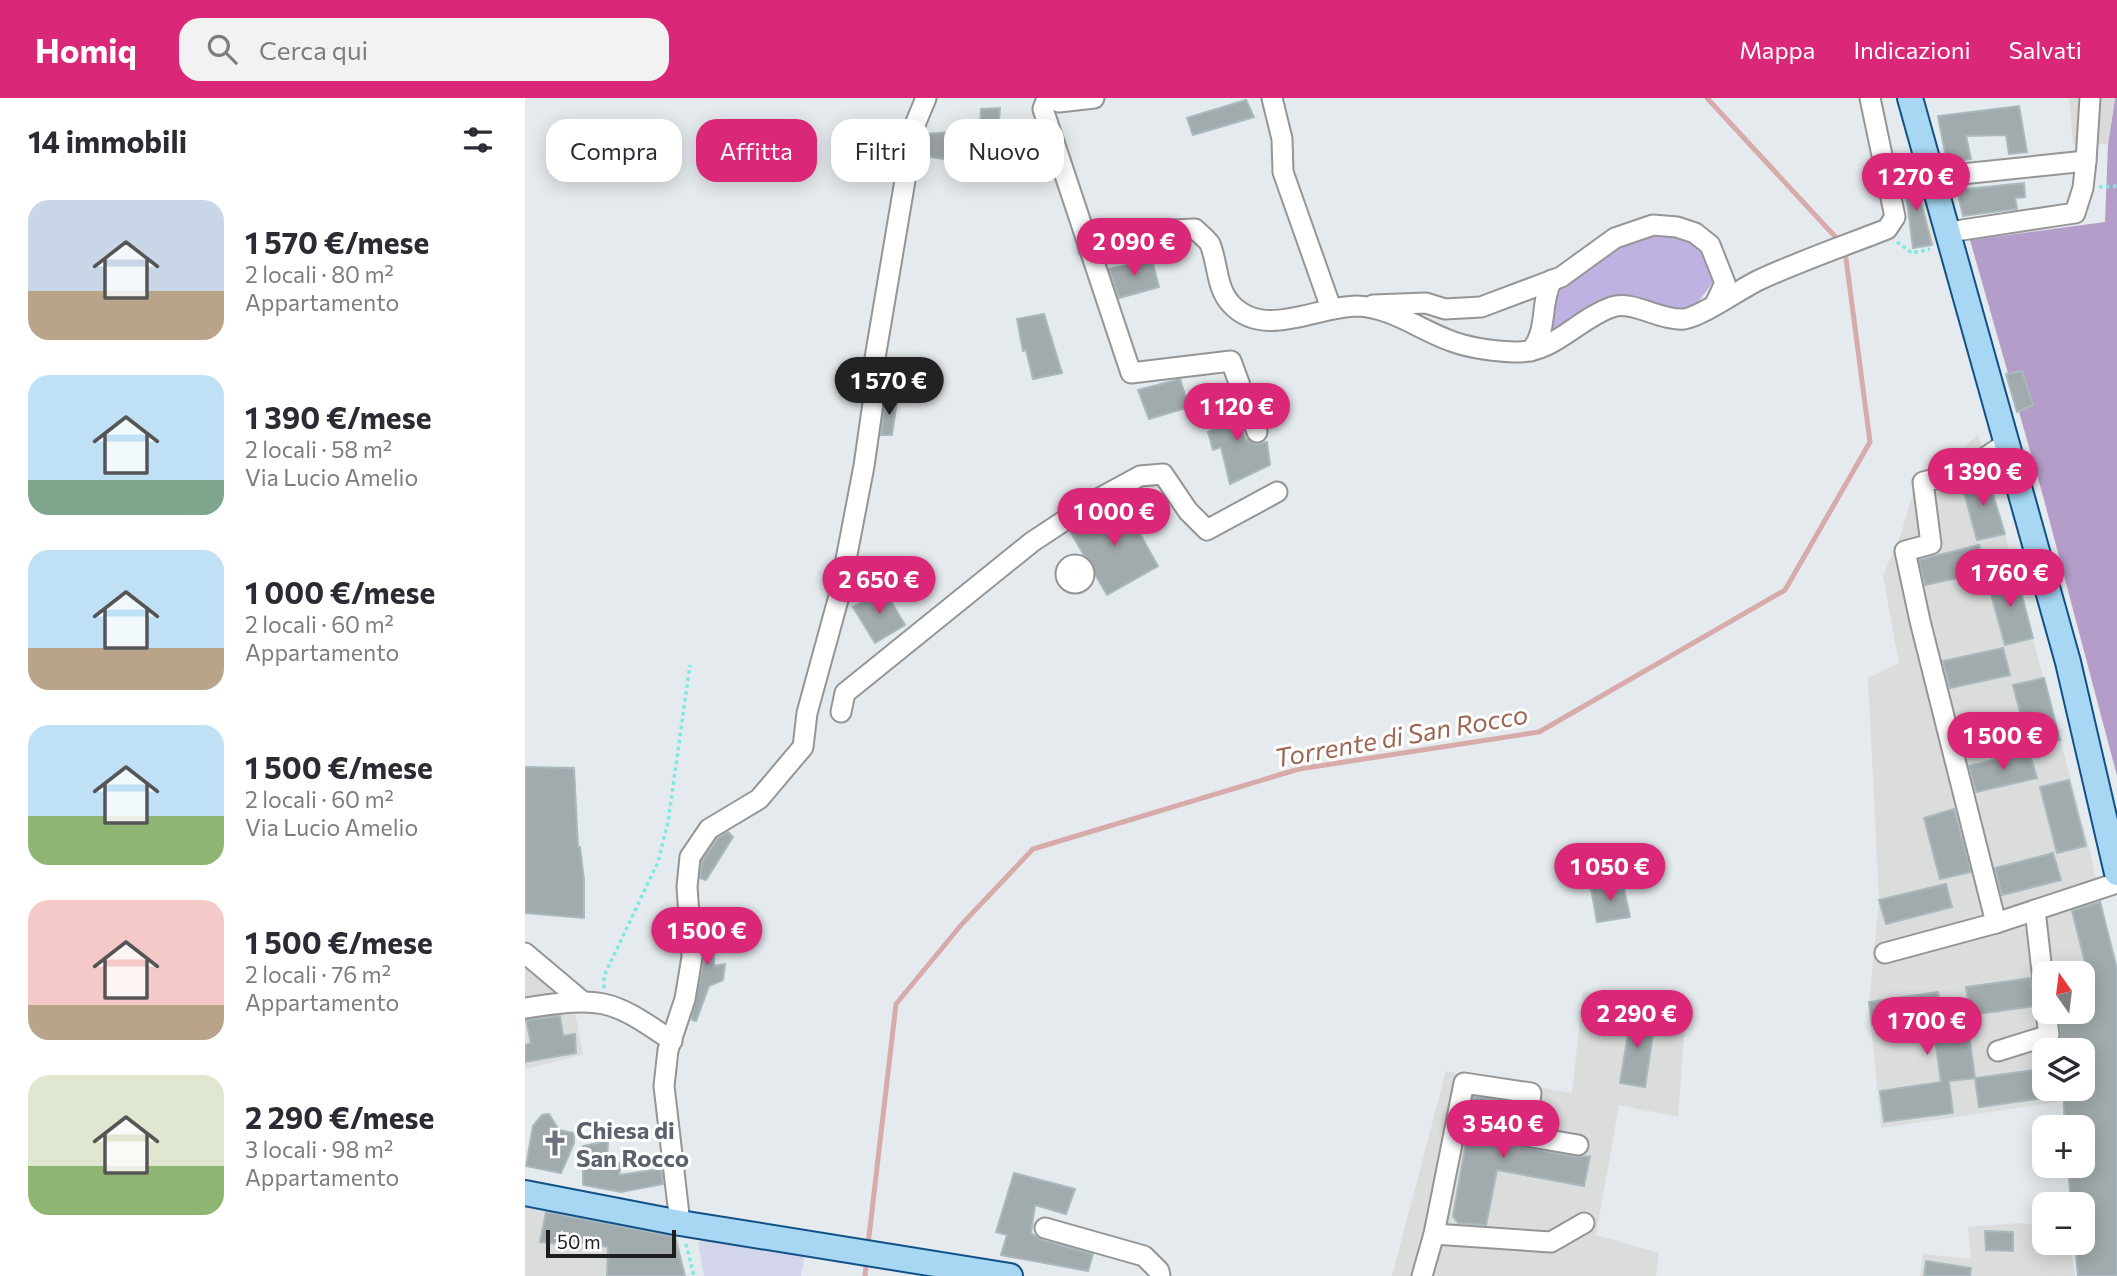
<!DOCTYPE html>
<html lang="it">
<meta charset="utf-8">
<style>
:root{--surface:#fff;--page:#f2f2f3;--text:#2b2b33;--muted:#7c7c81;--accent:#db2777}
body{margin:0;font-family:Commissioner,sans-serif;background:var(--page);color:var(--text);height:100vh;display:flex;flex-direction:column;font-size:26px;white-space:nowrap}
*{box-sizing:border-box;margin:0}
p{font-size:23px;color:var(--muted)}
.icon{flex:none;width:38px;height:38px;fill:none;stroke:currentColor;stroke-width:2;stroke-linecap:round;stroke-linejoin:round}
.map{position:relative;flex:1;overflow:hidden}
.sheet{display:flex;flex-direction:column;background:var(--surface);width:525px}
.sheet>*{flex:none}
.hud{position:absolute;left:21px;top:21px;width:665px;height:63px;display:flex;gap:14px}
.needle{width:46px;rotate:346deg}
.controls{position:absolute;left:1507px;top:863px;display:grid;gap:14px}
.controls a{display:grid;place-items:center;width:63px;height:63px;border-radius:14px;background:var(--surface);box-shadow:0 4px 18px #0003;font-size:35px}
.scale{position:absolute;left:21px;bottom:18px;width:130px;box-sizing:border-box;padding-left:7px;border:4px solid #1e1e1e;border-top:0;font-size:19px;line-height:24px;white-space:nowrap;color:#1e1e1e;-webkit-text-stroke:5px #fff;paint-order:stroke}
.price{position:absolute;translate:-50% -60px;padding:0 16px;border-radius:24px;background:var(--accent);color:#fff;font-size:23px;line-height:46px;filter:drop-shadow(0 2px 4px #0008)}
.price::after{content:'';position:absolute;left:50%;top:42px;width:21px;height:16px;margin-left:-10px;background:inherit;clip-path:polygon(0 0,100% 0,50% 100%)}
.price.selected{background:#222;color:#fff}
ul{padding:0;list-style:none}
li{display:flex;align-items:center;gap:21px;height:175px;padding:0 28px}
li span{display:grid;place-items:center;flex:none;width:196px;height:140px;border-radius:21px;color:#555}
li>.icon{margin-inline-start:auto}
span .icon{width:84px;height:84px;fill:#fffc;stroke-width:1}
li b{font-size:30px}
h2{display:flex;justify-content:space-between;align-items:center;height:84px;padding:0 28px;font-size:30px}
.chip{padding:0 24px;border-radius:21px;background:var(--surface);box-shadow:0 4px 18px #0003;font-size:24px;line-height:63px}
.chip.selected{background:var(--accent);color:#fff}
header{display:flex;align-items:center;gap:42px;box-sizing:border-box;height:98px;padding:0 35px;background:var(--accent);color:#fff}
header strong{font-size:33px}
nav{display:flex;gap:38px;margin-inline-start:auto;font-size:24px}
.search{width:490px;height:63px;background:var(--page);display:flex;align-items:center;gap:18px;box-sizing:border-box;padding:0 24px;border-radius:21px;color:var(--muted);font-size:26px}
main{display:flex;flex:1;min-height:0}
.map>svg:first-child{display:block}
.residential{fill:#dbdcdc}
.farmland{fill:#d3d6eb}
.grass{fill:#c0b1e3}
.forest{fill:#b49ec9}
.parking{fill:#dadada}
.plaza{fill:#e4e2da}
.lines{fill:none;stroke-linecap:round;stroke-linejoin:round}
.stream{stroke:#d7abaa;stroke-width:5}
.building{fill:#a1aaac;stroke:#a9b9be;stroke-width:2}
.minor-casing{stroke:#959595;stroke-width:23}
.major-casing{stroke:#105188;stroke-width:28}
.path{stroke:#7aeadf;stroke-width:3.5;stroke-dasharray:3.5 3.5;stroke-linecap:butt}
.minor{stroke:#fff;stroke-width:19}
.major{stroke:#a7d7f2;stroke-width:24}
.labels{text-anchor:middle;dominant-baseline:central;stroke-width:6;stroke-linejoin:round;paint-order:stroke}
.worship-label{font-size:24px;font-weight:bold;fill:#5b616d;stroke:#fff;text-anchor:start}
.water-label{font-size:26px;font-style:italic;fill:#9c6752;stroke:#fff}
</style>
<header>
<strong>Homiq</strong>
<div class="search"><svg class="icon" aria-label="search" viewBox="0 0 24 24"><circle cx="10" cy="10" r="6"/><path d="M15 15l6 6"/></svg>Cerca qui</div>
<nav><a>Mappa</a><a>Indicazioni</a><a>Salvati</a></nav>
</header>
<main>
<section class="sheet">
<h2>14 immobili<svg class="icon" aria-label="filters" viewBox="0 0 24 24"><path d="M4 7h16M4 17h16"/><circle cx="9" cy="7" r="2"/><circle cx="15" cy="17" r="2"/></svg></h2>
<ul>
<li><span style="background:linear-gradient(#c9d6e8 65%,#b9a48a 0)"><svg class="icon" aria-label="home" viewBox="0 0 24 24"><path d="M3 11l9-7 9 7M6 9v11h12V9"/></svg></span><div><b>1 570 €/mese</b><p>2 locali · 80 m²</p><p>Appartamento</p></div></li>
<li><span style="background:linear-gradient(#bfe0f5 75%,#7fa58c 0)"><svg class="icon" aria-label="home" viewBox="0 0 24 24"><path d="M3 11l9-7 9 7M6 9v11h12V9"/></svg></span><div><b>1 390 €/mese</b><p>2 locali · 58 m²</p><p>Via Lucio Amelio</p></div></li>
<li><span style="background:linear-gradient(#bfe0f5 70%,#b9a48a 0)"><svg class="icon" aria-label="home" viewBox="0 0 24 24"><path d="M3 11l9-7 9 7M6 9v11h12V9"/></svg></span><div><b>1 000 €/mese</b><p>2 locali · 60 m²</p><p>Appartamento</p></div></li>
<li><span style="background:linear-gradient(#bfe0f5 65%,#8fb573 0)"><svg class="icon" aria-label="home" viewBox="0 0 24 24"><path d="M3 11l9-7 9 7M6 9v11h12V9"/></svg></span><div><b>1 500 €/mese</b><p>2 locali · 60 m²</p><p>Via Lucio Amelio</p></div></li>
<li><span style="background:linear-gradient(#f6c9c9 75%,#b9a48a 0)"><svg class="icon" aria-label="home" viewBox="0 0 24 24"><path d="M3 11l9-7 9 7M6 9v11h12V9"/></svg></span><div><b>1 500 €/mese</b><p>2 locali · 76 m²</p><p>Appartamento</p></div></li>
<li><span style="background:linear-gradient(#dfe7d0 65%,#8fb573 0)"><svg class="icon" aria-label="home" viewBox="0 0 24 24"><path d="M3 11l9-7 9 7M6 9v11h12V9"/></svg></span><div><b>2 290 €/mese</b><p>3 locali · 98 m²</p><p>Appartamento</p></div></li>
</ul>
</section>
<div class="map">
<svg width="1592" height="1178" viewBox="0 0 1592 1178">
<rect width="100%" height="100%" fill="#e5eaee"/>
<g class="residential">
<path d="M1453,336l111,413 28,124 -34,8v-6h-39v39h10l2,38h-12v38l13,1v13l-176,26 -12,-126 10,-102 -11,-222 31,-15 -16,-87 18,-42 16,-55 24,-10z"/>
<path d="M0,861l46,33 12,63 -58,14z"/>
<path d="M1058,893l103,19 -8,107 -59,-12 -23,130 63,18 -3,23h-264l54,-205 126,22z"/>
<path d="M0,1105l152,32 9,41h-161z"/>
<path d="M1514,1117h5v27l26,1 5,33h-155l3,-22 48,5 -3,-32 52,-4 19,3z"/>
</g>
<path class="farmland" d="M188,1141l92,15 -4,22h-97l-6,-34z"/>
<path class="grass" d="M1120,134l47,5 20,27v19l-15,21 -23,9 -28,-8 -102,33 6,-46 63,-45z"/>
<path class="forest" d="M1590,0h2v678l-74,-280 -73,-256 135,-18 3,-78z"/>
<path class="parking" d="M1544,0h46l-7,46 -35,1z"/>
<path class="plaza" d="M1388,64l25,81 -25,5 -12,-84z"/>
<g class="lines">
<g class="stream">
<path d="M1182,0l134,145"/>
<path d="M343,1147l28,-241 66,-80 71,-75 266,-80 240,-37 246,-142 85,-148 -25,-191"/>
<path d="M340,1178l2,-18"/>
</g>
</g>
<g class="building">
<path d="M721,2l8,17 -61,18 -6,-17z"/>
<path d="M1494,8l8,46 -18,2 -3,-19 -40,1 5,23 -24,4 -9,-47z"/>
<path d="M475,10l-5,58 -73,-10 3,-22 55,-4 1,-21z"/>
<path d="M1385,70l13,42 9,35 -19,3 -10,-78z"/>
<path d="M1499,85l1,14 -10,1 2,11 -54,7 -6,-26z"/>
<path d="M627,162l7,27 -40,11 -10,-29z"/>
<path d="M519,216l18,59 -29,6 -7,-29 -3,1 -6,-32z"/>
<path d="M1497,273l11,34 -16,7 -11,-38z"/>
<path d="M655,281l9,28 -40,12 -11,-29z"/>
<path d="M703,291l17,50 11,5 11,-2 3,23 -40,19 -9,-37 -8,3 -5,-18 15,-7 -8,-33z"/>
<path d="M360,301l12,2 -5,34h-11z"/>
<path d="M1461,374l19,62 -28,6 -15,-55z"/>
<path d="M596,402l37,66 -51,29 -37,-64z"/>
<path d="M1454,447l7,27 -61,13 -6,-25z"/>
<path d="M1491,475l17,65 -28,7 -18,-65z"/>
<path d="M359,492l21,35 -30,18 -22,-36z"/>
<path d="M1478,550l7,27 -60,13 -7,-27z"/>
<path d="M1519,580l16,62 -31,7 -16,-62z"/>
<path d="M1504,653l8,27 -61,14 -7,-26z"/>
<path d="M0,669l49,1 4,79h2l4,33v38l-59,-5z"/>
<path d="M1544,682l17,66 -29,7 -17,-66z"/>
<path d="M1429,711l17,63 -31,7 -16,-61z"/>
<path d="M203,734l5,5 -27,43 -6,-2 2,-17 16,-23z"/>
<path d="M1528,755l8,27 -59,15 -7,-27z"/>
<path d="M1084,785l2,7 13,-1 6,28 -33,5 -6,-34z"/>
<path d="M1421,786l6,23 -66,17 -7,-24z"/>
<path d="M1575,804l17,67v307h-39l-3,-34h8v-38h-12l-3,-38h15v-39h-18l-2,-39h20v-38h-22l-2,-38h24v-25l8,-1 -19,-75z"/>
<path d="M187,819l2,49 11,-2 -2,16 -14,6 -13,35 -4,-1v-4l12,-57 -3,-41z"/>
<path d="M1505,880l4,18 6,4 -4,6 -66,9 -4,-28z"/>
<path d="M1413,894l3,23 25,-3 9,66 -26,3 4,32 -69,9 -4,-31 61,-9 -9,-66 -60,9 -3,-23z"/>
<path d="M1099,917l31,5 -10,67 -25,-4 8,-49 -7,-1z"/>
<path d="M35,918l3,20 12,-2 1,19 -51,9v-17l6,-2 -5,-23z"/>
<path d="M1516,971l4,29 -66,9 -4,-29z"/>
<path d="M949,999l43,6 -3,32 5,11 57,11 14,-1 -6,30 -87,-16 -11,55 -28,-2 -5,-7z"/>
<path d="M24,1016l10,16 15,3v10l-13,30 -35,-7 7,-40 9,-11z"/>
<path d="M83,1043l-1,21 14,1 -2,12 42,-6 2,15 -42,8 -38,-7v-39z"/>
<path d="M489,1075l61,16 -9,25 -31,-9 -4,28 11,7 51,14 -5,17 -87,-16 6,-20 -11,-3z"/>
<path d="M21,1114l129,25 10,39h-78l1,-29 -48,-8 -2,5 -18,-2z"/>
<path d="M1460,1133l28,1v19l-27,-1z"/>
<path d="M1401,1163l45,7 -1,8h-46z"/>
</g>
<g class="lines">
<g class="minor-casing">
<g id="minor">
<path d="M522,0l-4,11 88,264 100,-12 26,71"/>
<path d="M528,0l6,4 35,-4"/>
<path d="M747,0l10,41 1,33 48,136"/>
<path d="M1561,63l4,-63"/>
<path d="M1408,79l153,-16 -3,27 -8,25 -126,19"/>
<path d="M564,151l62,-18 44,-2c5,5 12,10 15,15 8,19 6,44 21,60 33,36 86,2 126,2 34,1 63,24 94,35 18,7 43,10 63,11 40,2 63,-33 98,-45 21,-7 48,14 72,12 17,-2 56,-30 75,-39 41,-19 85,-34 128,-51l8,-12 -25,-119"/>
<path d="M848,207l53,-2 19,6 36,-2 80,-30 54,-39 38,-13 24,2 18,6 15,12 15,38 -9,19"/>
<path d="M1006,253c18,-23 8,-46 21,-71"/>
<circle cx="550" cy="476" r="9"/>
<path d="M316,614l4,-19 187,-151 62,-41 46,-25 23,-2 25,37 19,19 70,-38"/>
<path d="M1510,812l9,79"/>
<path d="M1471,825l-76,-302 -15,-70 26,-7 -8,-62 42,-11 42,-28"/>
<path d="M0,855l57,48"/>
<path d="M1360,855l111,-30 121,-40"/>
<path d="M0,910c76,-11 84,-11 147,33"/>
<path d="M1473,953l51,-16 -3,-23"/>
<path d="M155,1125l-16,-137 4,-36 17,-51 7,-42 -5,-70 3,-30 19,-28 50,-30 44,-52 4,-34 32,-117 25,-130 9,-63 1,-39 40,-237 12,-29"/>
<path d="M520,1130l99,28 15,15 1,5"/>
<path d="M909,1136l30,-151 67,10 -5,43 52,9"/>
<path d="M897,1178l12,-42 117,8 33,-19"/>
</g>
</g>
<g class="major-casing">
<g id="major">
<path d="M1385,0l158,564 49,211"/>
<path d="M0,1095l155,30 330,53"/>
</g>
</g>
<g class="path">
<path d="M1574,89l18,-1"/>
<path d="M1372,144l15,11 18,-4"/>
<path d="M79,890v-12l54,-114 10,-40 22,-157"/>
<path d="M161,1146l8,32"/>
</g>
<use href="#minor" class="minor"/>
<use href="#major" class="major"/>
</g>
<defs>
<g id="church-bare" transform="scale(2.1)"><path d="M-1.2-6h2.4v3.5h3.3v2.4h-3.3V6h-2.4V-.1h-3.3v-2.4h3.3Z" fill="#6b7280" stroke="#fff" stroke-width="2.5" paint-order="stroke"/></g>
</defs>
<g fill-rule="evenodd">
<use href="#church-bare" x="30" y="1045"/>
</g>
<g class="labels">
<g class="worship-label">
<text x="51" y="1031">Chiesa di<tspan x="51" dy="28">San Rocco</tspan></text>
</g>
<g class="water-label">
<text transform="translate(876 637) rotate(-10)">Torrente di San Rocco</text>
</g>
</g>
</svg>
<div class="controls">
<a><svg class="needle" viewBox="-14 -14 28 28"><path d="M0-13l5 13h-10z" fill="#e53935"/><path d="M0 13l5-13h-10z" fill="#7c7c81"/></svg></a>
<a><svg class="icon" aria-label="layers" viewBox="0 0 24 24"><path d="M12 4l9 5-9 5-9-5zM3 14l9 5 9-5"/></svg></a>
<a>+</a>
<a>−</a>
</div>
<div class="scale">50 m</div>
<b class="price" style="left:1391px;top:115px">1 270 €</b>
<b class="price" style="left:609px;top:180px">2 090 €</b>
<b class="price selected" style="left:364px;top:319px">1 570 €</b>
<b class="price" style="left:712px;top:345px">1 120 €</b>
<b class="price" style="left:1458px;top:410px">1 390 €</b>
<b class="price" style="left:589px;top:450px">1 000 €</b>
<b class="price" style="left:1485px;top:511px">1 760 €</b>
<b class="price" style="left:354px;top:518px">2 650 €</b>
<b class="price" style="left:1478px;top:674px">1 500 €</b>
<b class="price" style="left:1085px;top:805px">1 050 €</b>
<b class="price" style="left:182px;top:869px">1 500 €</b>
<b class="price" style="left:1112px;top:952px">2 290 €</b>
<b class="price" style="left:1402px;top:959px">1 700 €</b>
<b class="price" style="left:978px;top:1062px">3 540 €</b>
<div class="hud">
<a class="chip">Compra</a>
<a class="chip selected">Affitta</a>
<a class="chip">Filtri</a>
<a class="chip">Nuovo</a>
</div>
</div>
</main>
